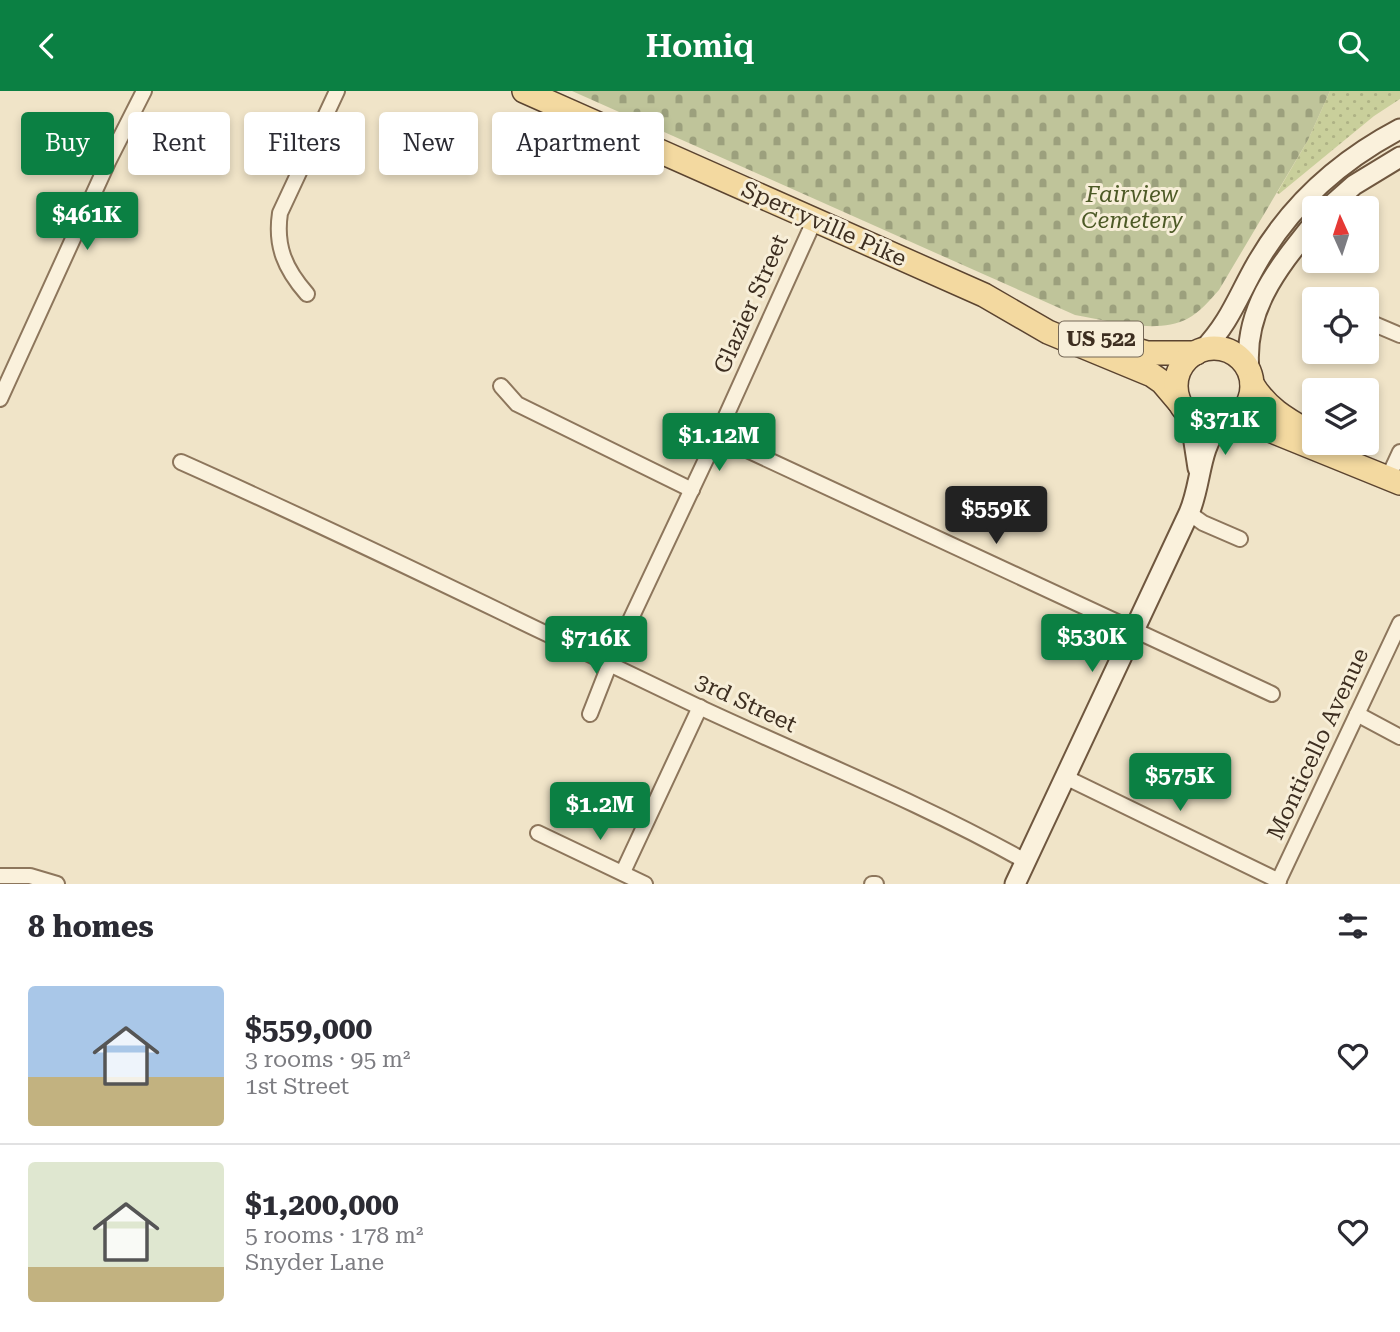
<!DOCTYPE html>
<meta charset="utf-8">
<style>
:root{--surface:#fff;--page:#f2f2f3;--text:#2b2b33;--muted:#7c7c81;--line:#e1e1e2;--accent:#0b8043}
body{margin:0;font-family:"Roboto Serif",serif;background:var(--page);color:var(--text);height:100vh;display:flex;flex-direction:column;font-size:26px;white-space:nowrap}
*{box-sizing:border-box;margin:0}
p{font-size:23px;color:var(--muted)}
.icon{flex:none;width:38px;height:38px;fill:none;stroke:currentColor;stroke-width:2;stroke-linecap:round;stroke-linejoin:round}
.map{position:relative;height:793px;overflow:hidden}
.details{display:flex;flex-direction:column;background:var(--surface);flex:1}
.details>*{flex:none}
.hud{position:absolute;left:21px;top:21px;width:700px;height:63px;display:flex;gap:14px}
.needle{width:46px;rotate:357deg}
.tools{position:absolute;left:1302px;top:105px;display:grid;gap:14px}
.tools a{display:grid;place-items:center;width:77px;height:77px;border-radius:7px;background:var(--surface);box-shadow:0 4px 10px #0003;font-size:35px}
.price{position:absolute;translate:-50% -60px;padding:0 16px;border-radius:7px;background:var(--accent);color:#fff;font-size:23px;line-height:46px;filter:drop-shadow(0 2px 4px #0008)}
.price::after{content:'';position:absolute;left:50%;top:42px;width:21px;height:16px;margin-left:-10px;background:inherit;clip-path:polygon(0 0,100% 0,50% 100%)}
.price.active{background:#222;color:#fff}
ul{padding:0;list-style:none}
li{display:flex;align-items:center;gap:21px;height:175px;padding:0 28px}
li+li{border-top:2px solid var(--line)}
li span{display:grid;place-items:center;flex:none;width:196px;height:140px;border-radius:7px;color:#555}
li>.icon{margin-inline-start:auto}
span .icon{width:84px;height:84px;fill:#fffc;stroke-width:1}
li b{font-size:30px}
h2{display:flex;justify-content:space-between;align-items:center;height:84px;padding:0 28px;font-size:30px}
.pill{padding:0 24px;border-radius:7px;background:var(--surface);box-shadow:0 4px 10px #0003;font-size:24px;line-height:63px}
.pill.active{background:var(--accent);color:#fff}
header{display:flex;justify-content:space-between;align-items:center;height:91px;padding:0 28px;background:var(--accent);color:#fff;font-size:32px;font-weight:600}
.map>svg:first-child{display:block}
.green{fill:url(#green-dots)}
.cemetery{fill:url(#cemetery-stones)}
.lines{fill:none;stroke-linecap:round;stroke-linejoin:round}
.street-casing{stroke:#8d765c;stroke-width:18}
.secondary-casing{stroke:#6f573f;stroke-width:23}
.primary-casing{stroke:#5b4430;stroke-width:26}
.street{stroke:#faf1dc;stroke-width:14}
.secondary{stroke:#faf1dc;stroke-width:19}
.primary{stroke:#f3d9a0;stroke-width:23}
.labels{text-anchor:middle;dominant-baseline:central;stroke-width:6;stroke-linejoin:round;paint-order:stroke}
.shield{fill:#f7eed8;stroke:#756857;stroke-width:2}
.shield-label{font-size:21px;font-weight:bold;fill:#3d2e20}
.park-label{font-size:23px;font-style:italic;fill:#4d5a26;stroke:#f7eed8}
.street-label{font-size:23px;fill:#3d2e20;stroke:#f7eed8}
</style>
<header><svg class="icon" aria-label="back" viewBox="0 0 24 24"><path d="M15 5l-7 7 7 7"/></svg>Homiq<svg class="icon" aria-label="search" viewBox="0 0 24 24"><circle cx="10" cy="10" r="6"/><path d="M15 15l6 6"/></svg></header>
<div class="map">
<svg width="1400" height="793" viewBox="0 0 1400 793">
<defs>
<pattern id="green-dots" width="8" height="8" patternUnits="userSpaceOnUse" patternTransform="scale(1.75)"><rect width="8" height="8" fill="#c9cf9b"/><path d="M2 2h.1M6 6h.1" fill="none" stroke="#aeb285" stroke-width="1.8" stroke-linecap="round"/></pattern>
<pattern id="cemetery-stones" width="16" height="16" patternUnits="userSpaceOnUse" patternTransform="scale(1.75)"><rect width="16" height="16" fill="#bfc49a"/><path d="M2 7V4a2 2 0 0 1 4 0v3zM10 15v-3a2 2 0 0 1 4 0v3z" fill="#9ca07d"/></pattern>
</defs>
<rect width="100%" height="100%" fill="#f0e4c8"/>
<path class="green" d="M1330,0h70v8l-26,17 -95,78 -2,-1 31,-53z"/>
<path class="cemetery" d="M572,0h758l-22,49 -89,150c-9,10 -19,22 -32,29 -30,16 -81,1 -112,-4z"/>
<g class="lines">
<g class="street-casing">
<g id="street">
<path d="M307,203c-22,-25 -32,-48 -27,-81l57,-122"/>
<path d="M1367,230l33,14"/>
<path d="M501,295l16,18 175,86"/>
<path d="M0,308l108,-237 36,-71"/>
<path d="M717,345l555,258"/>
<path d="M181,371c175,78 346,163 518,245 109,51 221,95 326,154"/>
<path d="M1388,387l12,-26"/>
<path d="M1189,422l14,10 37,16"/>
<path d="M590,623l20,-51 107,-227 98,-217"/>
<path d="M1357,623l43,23"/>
<path d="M1065,686l214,104"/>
<path d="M538,742l107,51"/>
<path d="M623,781l77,-165"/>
<path d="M0,785h30l27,8"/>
<path d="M872,793h4"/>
<path d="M1277,793l123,-261"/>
</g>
</g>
<g class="secondary-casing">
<g id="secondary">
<path d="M1328,117l26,-23 46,-28"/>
<path d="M1203,259c27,-28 35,-54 54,-87 34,-59 82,-102 143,-134"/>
<path d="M1249,280c-6,-61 28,-102 65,-148"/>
<path d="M1190,325l8,52"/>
<path d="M1015,793l174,-371c13,-30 9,-63 31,-89"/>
</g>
</g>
<g class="primary-casing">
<g id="primary">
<path d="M524,0l460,204 64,37 104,43 10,7 17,20"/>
<path d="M1100,248l47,14h49"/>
<circle cx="1214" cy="295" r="38"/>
<path d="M1252,293c16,26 36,36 62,51"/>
<path d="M1229,330l33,6 138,56"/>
</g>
</g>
<use href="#street" class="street"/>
<use href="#secondary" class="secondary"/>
<use href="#primary" class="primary"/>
</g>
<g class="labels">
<rect class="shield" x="1059" y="230.5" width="84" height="35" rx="5"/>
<g class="shield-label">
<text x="1101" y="248">US 522</text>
</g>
<g class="park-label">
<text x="1132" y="103">Fairview<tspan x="1132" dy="26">Cemetery</tspan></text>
</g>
<g class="street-label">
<text transform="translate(824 133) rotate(24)">Sperryville Pike</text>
<text transform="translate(751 213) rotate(-66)">Glazier Street</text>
<text transform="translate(746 612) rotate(25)">3rd Street</text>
<text transform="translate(1318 653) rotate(-65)">Monticello Avenue</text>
</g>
</g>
</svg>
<div class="tools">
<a><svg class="needle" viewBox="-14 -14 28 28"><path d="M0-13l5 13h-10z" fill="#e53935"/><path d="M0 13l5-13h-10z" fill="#7c7c81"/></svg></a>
<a><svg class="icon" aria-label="locate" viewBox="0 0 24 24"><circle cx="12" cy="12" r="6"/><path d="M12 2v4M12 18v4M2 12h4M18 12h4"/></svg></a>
<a><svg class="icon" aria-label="layers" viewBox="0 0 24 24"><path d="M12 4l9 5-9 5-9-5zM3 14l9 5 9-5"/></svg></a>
</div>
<b class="price" style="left:87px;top:161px">$461K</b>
<b class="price" style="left:1225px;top:366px">$371K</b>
<b class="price" style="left:719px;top:382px">$1.12M</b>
<b class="price active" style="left:996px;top:455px">$559K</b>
<b class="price" style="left:1092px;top:583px">$530K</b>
<b class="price" style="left:596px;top:585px">$716K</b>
<b class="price" style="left:1180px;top:722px">$575K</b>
<b class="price" style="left:600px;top:751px">$1.2M</b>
<div class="hud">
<a class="pill active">Buy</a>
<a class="pill">Rent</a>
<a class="pill">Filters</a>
<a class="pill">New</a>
<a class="pill">Apartment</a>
</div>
</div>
<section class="details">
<h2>8 homes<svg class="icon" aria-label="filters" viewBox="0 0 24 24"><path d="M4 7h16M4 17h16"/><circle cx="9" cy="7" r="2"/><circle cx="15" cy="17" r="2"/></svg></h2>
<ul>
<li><span style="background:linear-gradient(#a9c7e8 65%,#c2b280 0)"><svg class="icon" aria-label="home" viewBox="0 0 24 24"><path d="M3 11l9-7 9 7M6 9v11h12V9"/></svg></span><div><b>$559,000</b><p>3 rooms · 95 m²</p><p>1st Street</p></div><svg class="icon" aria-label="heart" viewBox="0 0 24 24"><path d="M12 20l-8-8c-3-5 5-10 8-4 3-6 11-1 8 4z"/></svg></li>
<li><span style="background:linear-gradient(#dfe7d0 75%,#c2b280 0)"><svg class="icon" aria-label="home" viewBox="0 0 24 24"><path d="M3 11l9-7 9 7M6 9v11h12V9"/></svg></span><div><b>$1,200,000</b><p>5 rooms · 178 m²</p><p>Snyder Lane</p></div><svg class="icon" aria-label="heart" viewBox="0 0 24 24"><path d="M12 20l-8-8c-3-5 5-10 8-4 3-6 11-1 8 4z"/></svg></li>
</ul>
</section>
